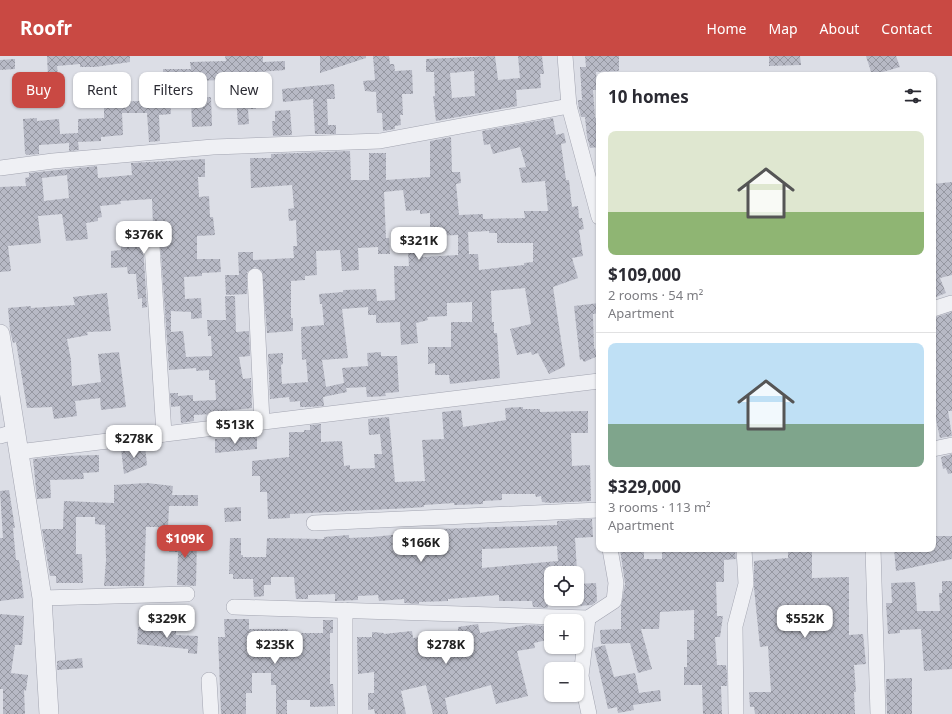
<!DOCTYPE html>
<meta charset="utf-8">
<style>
:root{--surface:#fff;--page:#f7f7f7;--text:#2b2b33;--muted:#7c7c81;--line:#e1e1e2;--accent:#c94943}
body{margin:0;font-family:"Noto Sans",sans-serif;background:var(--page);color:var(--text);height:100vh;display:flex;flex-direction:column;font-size:15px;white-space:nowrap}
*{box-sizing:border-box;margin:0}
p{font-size:13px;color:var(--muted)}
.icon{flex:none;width:22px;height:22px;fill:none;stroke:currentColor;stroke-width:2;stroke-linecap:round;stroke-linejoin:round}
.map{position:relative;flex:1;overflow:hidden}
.sheet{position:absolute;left:596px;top:16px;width:340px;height:480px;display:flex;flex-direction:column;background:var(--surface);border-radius:8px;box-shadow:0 1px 3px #0004}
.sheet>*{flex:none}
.hud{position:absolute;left:12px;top:16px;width:380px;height:36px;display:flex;gap:8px}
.fabs{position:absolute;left:544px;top:510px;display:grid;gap:8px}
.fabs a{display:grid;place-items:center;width:40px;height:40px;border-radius:8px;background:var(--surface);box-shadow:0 1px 3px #0004;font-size:20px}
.price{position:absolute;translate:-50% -34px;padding:0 9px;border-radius:8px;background:#fff;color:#222;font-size:13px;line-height:26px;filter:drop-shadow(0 1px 2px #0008)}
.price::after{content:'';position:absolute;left:50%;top:24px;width:12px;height:9px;margin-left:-6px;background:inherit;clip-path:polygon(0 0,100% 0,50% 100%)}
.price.current{background:var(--accent);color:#fff}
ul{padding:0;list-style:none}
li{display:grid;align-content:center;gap:8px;height:212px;padding:0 12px}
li+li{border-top:1px solid var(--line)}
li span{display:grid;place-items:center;height:124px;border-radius:8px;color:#555}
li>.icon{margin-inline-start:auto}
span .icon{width:72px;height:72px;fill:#fffc;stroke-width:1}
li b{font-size:17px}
h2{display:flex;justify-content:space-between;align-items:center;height:48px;padding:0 12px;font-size:17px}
.tag{padding:0 14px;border-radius:8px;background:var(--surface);box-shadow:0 1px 3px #0004;font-size:14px;line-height:36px}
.tag.current{background:var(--accent);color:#fff}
header{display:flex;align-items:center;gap:24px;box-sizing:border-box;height:56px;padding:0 20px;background:var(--accent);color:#fff}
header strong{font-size:19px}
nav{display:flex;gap:22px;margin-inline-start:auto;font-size:14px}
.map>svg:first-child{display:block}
.building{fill:url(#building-cross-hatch);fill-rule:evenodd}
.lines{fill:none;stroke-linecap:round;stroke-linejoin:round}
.minor-casing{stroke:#a2a4b0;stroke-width:16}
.tertiary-casing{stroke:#a2a4b0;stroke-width:20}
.minor{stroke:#eff0f4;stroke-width:15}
.tertiary{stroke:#eff0f4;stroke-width:19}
</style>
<header>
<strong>Roofr</strong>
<nav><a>Home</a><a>Map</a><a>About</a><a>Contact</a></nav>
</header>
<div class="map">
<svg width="952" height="658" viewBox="0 0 952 658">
<defs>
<pattern id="building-cross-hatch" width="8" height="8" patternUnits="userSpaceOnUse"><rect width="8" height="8" fill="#b7b9c5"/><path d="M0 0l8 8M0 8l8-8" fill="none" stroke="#9597a1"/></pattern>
</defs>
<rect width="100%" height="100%" fill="#dcdee6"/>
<g class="building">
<path d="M47,0h83v6l-35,5h-15v-3l-23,2 1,10h-10z"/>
<path d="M225,0h38v6l22,-1v9l-26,2v18h-4l1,19h-8l1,15 -11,1 -2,-30h6v-15l-79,1v-12h28l-1,-7 36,-1z"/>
<path d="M320,0h46v2l-46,15z"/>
<path d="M373,0h16l1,8h4l1,7 17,-1 1,24h-11l1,21h-3l1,10 -6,1v3l-12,2 -1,-18h-5l-1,-21 -11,-1 -2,-10 12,-1z"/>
<path d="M495,0l3,24 22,-2 -2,-22h24l2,18h-4l1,14 -25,2 1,16 -81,15 -3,-25h2l-1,-24h-8v-13zM474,15l1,25 -23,2 -2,-25z"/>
<path d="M585,0h34v15l-23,1 1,18h-4l2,28h4v29l-9,1 -3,-11 -2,-20h-4l-3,-13v-4h4l-2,-33h6z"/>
<path d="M769,0h31l1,9 -32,1z"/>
<path d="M866,0h30l4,11 -28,8z"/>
<path d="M15,3v10l-15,1v-10z"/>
<path d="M334,28l1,15h-8l1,26h8v9h-21l-2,-35 -30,3 -1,-13z"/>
<path d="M211,41l1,29 -20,1 -1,-29z"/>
<path d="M170,43l1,15 -12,1 1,26 -11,1 -2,-29h-25l1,22 -22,2v4l-23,1 1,8 -10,1v-8l-30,2v9l-12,1 -2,-2 -2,-34 14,-1v3l22,-2 1,15 18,-1v-14l26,-1v-15z"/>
<path d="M290,54l2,25 -19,1 -1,-15h3v-10z"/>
<path d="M553,62l3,17 8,-2 2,10 -5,1 5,36h3l3,27 6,-1 1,12h3l2,11 -5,1 4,26 -11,2 6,20 -25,9 12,79 -16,8 -11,-21 -6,2 -1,-3 -14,3 -7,-26 21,-5 -6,-36 -34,3 1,31h2v11h3l3,45 -50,6 -1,-9h-14v-12l-7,1v-17h23v-25h21v-20l-25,1v13l-20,1 1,3 -12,3 2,20 -17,2 -1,-23 -24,1v-8h-8v-8l-26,2 6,49 -26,2 4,27 18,-4 -2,-15 26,-2 -1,-13 14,-1v4h16l2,36 -14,1 1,3 -19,1 -1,-10 -20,1 1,4 -24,5 1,9 -16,1h-8v-6l-10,1 -1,-5 -19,2 -2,-45 15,-1v11l-2,1 1,19 26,-2 -2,-23 -4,1 -1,-33 23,-2 -2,-21h-2l-1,-10 24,-2v-2l33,-1 1,12 18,-1 -1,-34h15l-1,-15 14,-1 1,7 35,-2v-20l-28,1v-23l-10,1v-4l-14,1 -3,-21 -19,2 2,46h3l1,16h-12v-7l-20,1 1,22 -17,1 -2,-21 -24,1 1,24 -12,1v4l-14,1v37h2v13l-26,2 -5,-62 -7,-4 -8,5v22l-21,1 -1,-20h14l-1,-23h15v8l41,-2 -1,-12h4l-1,-26 -7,1 -1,-12 6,-1 -2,-23 -41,3 -1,-30h21v-4l79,-3 1,29h18v-27h17v27l44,-3v-36l21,-4 1,35h8l1,11 -5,1 3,31 24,-1v5l42,-1 -1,-7h24l-3,-30 -23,2 -3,-15 7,-1 -6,-20 -27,7 -3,-10 -6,1 -2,-14zM489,175v2h8v10h36v19l-9,1v2l-45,5 -1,-16h-9l-1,-22z"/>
<path d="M205,103v18h-7l1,20 10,-1 1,21h3l2,18 -18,1v23h23l1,13 -19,1v3l-18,1 1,22 16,-1 1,20 -11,1v-7l-20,-1v21l12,-1 3,26 26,-1 -1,-20h-3l-1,-16h19l-1,-24h10l1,36 13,-1 1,25 -11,1 4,22 8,-1 1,30 -28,3v7l-11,1 -1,-5 -18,1v6l-13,2 -1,-17 -9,1 -1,-14h8v3l15,-1v6l23,-1 -1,-20h-6v-10l-13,1v-3l-27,2 -9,-130 -9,-4 -4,2 -4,7 4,62 -5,1v-10l-4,1 -2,-25h-8l-1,-7 -16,1v-17l10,-1 -1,-23 33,-1 -1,-27 -32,2 1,3 -21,2 2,11 -4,1v3l-12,2 2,16 -22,2 -4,-27 -24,2 3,27 -33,3 3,25 -11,1v-85l26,-1 -1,-8 4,-1v-4l68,-7 1,12 34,-3 -1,-12zM67,119l2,23 -25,3 -2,-23z"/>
<path d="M952,126v93l-12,3 6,15 -10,4 -3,-8v-105z"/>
<path d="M107,237l4,38 -24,1 1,3 -21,4 4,21 1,26 29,-4 -3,-28 21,-2 7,55 -25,3 -1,-12 -25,3 2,15 -23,3 -2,-12 -25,1 -11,-66 -3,1 -3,-13 -2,-22 23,-2v2l44,-3 -2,-8z"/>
<path d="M599,247v10l-6,1 1,33 4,9 -14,6 -2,-3 -2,1 -6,-54z"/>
<path d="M952,256v99h-4l4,25 -12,2 -5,-23h-2v-97z"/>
<path d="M523,351v2h17v3l48,-1v22h-17l1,33 18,-1 1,36 -41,2 -8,-1 -1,-6 -5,1 -1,-3h-33v6l-19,1v3l-29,1v-2l-30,2v2l-14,1 -120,6v4l-22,1 -1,-27h-7v-16h-8v-15l37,-4v-25h15v-2h6v-5l11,-1v18l21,-1 2,25 6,-1v4l25,-1 -1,-14h8l-2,-20 -11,1 -1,-16 21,-2 6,65 30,-1 -3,-41 22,-1 -2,-27 19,-2 2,17 43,-7 -1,-12z"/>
<path d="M257,381v12l-42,4v-14z"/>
<path d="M145,390l2,19 -23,9 -3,-25z"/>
<path d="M952,398v19l-4,1 -2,-6 -3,1 -2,-12z"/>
<path d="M99,399v17l-16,1 1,6 -34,1 1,18 -14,1 -4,-40 30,-3z"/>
<path d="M147,427l26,3 -1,9h26v11h-29l-1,21h-22l-2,59h-40l2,-26 -1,-35 -10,-1v-7h-19v37h6l1,29h-27v-7h-6l-8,-47h21l1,-28 50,2v-18z"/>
<path d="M9,434l6,38h-2l3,32h3l5,38 -24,3v-63h3l-3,-47z"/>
<path d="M241,451v14l-16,1 -1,-14z"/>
<path d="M592,463l1,18 -18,1 2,33 -31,2 2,34 -1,1 -14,-1 -1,-6h-33v-6l-51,4v2l-29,1v2l-15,-1v-4l-25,2 -1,-6 -20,1v4l-23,1v-7l-27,1v4h-12l-2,-22h-23v8h-7v11l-10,1 -1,-18h-20v-5h-4l1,-36h11v17h2v2h23l1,-19 57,1v-2l25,-2v3l23,-1 40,-4v-3l145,-5v-4zM557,490l1,15 -76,7v-19z"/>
<path d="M197,480l-1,50 -19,-1 1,-33h-9v-15z"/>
<path d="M933,480h19v23l-56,12 -2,-22h39z"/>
<path d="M620,493h24v10h18v-10h73l1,10 -12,1v22h-8l1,34h6l-3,21h-5l2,28h9l1,9v12h-6l1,28h-19l-1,-29h-18v-18h3v-27h7v-30l-34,2 -1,17h-18l11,40 -14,4 -8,-30 -29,1 -1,-14 21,-1v-23l4,-22z"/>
<path d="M788,496h24v26l37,-1v58l14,-1 3,30 -12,1 2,27h-2l1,22h-100l-1,-7h-4l-1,-15h22l-3,-46 -8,1 -6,-59v-27l34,-3z"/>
<path d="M942,525h10v88l-28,2 -3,-42 -21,1v3l-12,1 -2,-31h6l-1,-20 24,-1 2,29h23l-1,-18h3z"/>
<path d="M596,527l1,18 -5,4 -15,1v-22z"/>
<path d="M0,558l24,2 -2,29h-7l-4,28 17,2 -2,16 -2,-1 1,24h-22v-25h-3z"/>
<path d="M224,563h25v10h39v4h35v-13h10v13h-3v51h3l2,22 -25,1v-7h-23v14h-11v-29h-5v-12h-19v20h-6v21h-25l-3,-77h7z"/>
<path d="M478,568l2,9 48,-8 22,1 1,13 -17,4 1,5 -18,3 11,45 -32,8 -5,-19 -46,13 3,16h-15l-7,-29 -25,6 5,23h-31l-1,-5 -6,1v-17h6v-21l-16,2 -1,-37h15v-5l12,1v1l28,-3 1,7 13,-2 2,9 27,-5v-5h3v-8z"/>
<path d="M138,571l38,1v7l22,1 -1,18 -9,-1v-4l-51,-5z"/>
<path d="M605,589l9,32 21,-4 4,20 21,-3 1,11 -28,4 1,5 -16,3 -1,-6 -9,2 -14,-61z"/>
<path d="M82,602l1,10 -26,2v-9z"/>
<path d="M912,622v36h-25l-1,-35z"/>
</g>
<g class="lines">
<g class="minor-casing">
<g id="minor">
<path d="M565,0l4,50 30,111"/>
<path d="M0,112l53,-7 160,-14 167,-6 189,-35"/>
<path d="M152,189l12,189"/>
<path d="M255,220l7,146"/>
<path d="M933,253l19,-6"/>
<path d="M0,380l14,-4"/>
<path d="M933,393l19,-4"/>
<path d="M18,396l581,-71"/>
<path d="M314,467l285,-13"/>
<path d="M873,493l5,165"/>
<path d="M42,542l145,-4"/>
<path d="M234,551l354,11 26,-17 2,-18 -6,-34"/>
<path d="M345,554v104"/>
<path d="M588,562l-7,58 8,38"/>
<path d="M209,624l2,34"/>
<path d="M736,658l-1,-88 11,-42 -2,-35"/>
</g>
</g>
<g class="tertiary-casing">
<path id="tertiary" d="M0,278l42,264 7,116"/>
</g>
<use href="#minor" class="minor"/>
<use href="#tertiary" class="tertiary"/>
</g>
</svg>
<div class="fabs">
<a><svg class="icon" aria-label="locate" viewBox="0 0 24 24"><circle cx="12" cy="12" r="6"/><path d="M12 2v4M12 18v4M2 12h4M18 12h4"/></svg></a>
<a>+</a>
<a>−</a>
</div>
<b class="price" style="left:144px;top:199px">$376K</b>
<b class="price" style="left:419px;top:205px">$321K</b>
<b class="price" style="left:235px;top:389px">$513K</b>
<b class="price" style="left:134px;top:403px">$278K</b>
<b class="price current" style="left:185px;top:503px">$109K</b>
<b class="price" style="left:421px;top:507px">$166K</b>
<b class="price" style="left:167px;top:583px">$329K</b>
<b class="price" style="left:805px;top:583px">$552K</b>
<b class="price" style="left:275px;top:609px">$235K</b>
<b class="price" style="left:446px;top:609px">$278K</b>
<div class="hud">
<a class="tag current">Buy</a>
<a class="tag">Rent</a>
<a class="tag">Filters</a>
<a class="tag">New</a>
</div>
<section class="sheet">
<h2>10 homes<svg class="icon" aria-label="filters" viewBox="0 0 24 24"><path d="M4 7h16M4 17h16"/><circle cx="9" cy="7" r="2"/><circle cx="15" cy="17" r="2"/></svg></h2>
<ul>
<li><span style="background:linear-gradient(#dfe7d0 65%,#8fb573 0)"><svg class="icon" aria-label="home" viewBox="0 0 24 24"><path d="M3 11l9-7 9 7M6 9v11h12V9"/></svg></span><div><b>$109,000</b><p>2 rooms · 54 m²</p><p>Apartment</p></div></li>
<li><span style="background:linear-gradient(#bfe0f5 65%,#7fa58c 0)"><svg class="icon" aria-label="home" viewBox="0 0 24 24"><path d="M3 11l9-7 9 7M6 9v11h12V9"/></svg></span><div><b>$329,000</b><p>3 rooms · 113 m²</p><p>Apartment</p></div></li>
</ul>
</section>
</div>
